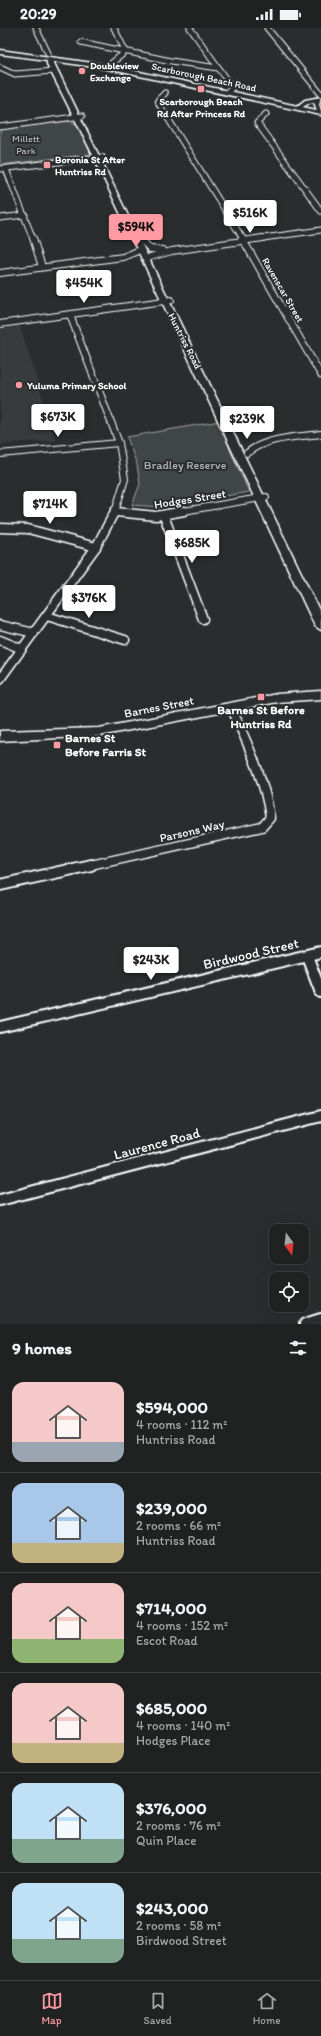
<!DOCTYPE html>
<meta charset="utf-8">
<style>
:root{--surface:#202222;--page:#2d2f2f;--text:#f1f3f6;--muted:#a2a4a5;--line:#3d3f40;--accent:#ff9aa2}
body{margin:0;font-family:Itim,sans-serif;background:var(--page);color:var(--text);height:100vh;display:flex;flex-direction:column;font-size:15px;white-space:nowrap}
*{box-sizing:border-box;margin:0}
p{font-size:13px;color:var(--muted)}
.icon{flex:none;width:22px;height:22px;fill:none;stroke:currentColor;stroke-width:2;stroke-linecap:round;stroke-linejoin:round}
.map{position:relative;height:1296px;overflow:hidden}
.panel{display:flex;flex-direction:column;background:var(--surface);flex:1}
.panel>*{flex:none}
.needle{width:26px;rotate:165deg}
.buttons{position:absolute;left:269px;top:1196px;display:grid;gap:8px}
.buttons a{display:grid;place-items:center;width:40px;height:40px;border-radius:8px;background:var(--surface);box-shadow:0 4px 16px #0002,0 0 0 1px var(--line);font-size:20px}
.price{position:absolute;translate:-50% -34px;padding:0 9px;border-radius:4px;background:#fff;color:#222;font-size:13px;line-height:26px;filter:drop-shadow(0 1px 2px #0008)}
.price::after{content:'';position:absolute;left:50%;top:24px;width:12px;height:9px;margin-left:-6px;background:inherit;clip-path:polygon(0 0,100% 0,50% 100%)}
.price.active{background:var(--accent);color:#111}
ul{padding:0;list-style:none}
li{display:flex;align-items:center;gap:12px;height:100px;padding:0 12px}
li+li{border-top:1px solid var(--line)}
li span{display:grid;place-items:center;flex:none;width:112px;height:80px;border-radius:12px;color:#555}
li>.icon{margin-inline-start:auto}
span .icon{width:48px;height:48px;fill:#fffc;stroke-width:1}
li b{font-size:17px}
h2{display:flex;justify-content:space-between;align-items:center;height:48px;padding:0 12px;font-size:17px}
.status{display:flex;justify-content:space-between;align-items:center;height:28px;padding:0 20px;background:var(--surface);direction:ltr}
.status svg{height:11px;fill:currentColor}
.tab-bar{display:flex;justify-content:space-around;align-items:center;height:56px;border-top:1px solid var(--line);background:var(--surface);font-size:11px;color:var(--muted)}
.tab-bar a{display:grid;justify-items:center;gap:2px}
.tab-bar .active{color:var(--accent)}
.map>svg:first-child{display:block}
.built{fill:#373a3b}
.green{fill:#414445;stroke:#a0a2a2}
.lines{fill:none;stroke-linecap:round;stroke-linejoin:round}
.street-far3-casing{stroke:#fff;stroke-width:7}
.street-far2-casing{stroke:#fff;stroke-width:8}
.street-far1-casing{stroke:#fff;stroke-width:11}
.street-casing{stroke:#fff;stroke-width:14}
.secondary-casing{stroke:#fff;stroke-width:3}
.primary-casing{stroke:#fff;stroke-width:3}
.street-far3{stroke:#2a2d2e;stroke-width:5}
.street-far2{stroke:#2a2d2e;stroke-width:6}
.street-far1{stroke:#2a2d2e;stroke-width:8}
.street{stroke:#2a2d2e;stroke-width:10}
.secondary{fill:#2a2d2e;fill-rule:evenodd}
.primary{fill:#2a2d2e;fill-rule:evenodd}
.poi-dot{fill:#ff9aa2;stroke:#2a2d2e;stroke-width:1.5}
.labels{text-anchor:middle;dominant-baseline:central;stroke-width:4;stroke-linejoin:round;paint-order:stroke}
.far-poi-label{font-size:10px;font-weight:bold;fill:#fff;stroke:#2a2d2e;text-anchor:start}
.far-street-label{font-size:10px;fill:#fff;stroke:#2a2d2e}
.far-park-label{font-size:10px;fill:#b3b4b5;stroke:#2a2d2e}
.park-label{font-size:12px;fill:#b3b4b5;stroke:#2a2d2e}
.street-label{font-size:12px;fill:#fff;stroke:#2a2d2e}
.poi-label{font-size:12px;font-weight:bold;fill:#fff;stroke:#2a2d2e}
.near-street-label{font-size:14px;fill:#fff;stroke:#2a2d2e}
</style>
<div class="status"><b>20:29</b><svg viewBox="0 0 49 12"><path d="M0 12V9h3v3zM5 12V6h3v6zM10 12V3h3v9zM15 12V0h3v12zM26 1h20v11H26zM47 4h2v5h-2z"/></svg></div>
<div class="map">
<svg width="321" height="1296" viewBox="0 0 321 1296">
<rect width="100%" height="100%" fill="#2a2d2e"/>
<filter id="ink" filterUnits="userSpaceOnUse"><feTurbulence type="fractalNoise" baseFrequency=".025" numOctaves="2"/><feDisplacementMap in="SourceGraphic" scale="8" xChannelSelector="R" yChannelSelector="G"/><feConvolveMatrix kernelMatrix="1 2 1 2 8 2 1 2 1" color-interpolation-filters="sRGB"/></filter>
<g filter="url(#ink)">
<path class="built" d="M20,298l36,115 -34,1 -22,3v-116z"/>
<g class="green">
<path d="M68,93l9,3 14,30 -91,11v-36z"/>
<path d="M220,393l10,29 19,42 -88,15 -29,-2 8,-21 -3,-19 -10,-28z"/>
</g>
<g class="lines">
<g class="street-far3-casing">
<g id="street-far3">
<path d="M36,0l12,25"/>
<path d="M190,0l41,57 1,3 -5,4"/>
<path d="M267,0l54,66"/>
<path d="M81,14l90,19 47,7"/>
<path d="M0,39l15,7 39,-3"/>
<path d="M107,39l17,-14 1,-3 -11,-22"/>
<path d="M165,65l-7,7 1,4 84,135"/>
<path d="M266,86l-9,9 64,88"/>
<path d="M0,99l82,-11"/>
<path d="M0,141l102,-12"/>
<path d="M6,141l27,70"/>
<path d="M0,190l25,-3"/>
<path d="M256,211l65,-9"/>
</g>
</g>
<g class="street-far2-casing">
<g id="street-far2">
<path d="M33,210l9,29"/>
<path d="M242,210l79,137"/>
<path d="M142,212l8,9 13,1"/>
<path d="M150,229l22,-6 91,-13"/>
<path d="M0,245l123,-16 17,-7"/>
<path d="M70,287l49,128 6,36 -10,33"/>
<path d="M0,296l171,-24"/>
<path d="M247,425c19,-16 51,-16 74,-19"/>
<path d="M0,426l119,-11"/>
<path d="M178,484l88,-15"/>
</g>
</g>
<g class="street-far1-casing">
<g id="street-far1">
<path d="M116,484l40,4 28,-5"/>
<path d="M164,488l39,103"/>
<path d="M0,500l28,1 68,18"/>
<path d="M47,588l78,24"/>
<path d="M0,597l34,8"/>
<path d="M0,612l22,9"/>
<path d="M0,651l96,-132 19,-36"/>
<path d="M86,838l176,-39 8,-9c-5,-39 -23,-75 -39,-111"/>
</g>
</g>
<g class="street-casing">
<g id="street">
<path d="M0,857l91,-20"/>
<path d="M307,928l14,36"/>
<path d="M0,999l321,-75"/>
<path d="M0,1172l321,-84"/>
<path d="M305,1296l16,-5"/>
</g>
</g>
<g class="secondary-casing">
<g id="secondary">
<path d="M321,69l-2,7 2,7h-4l-3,-9 -5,1 -9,6 -5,-1 10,-8z"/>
<path d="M321,663v8l-44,3 -178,34 -99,5v-10l99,-3 178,-34z"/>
</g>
</g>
<g class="primary-casing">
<path id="primary" d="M0,22l107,15 214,46v4l-214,-46 -54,-8 268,553v16l-6,-4 -226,-479 -42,-83v-4l-47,-6z"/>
</g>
<use href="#street-far3" class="street-far3"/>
<use href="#street-far2" class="street-far2"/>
<use href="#street-far1" class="street-far1"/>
<use href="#street" class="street"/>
<use href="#secondary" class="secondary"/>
<use href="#primary" class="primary"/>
</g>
</g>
<g class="poi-dot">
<circle cx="82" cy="43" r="4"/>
<rect x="197" y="57" width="8" height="8" rx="2"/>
<rect x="43" y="133" width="8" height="8" rx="2"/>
<circle cx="19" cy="357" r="4"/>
<rect x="257" y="665" width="8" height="8" rx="2"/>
<rect x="53" y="713" width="8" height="8" rx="2"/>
</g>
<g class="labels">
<g class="far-poi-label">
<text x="90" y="37">Doubleview<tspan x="90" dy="12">Exchange</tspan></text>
<text x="201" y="73" text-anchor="middle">Scarborough Beach<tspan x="201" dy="12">Rd After Princess Rd</tspan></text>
<text x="55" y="131">Boronia St After<tspan x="55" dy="12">Huntriss Rd</tspan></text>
<text x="27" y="357">Yuluma Primary School</text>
</g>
<g class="far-street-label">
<text transform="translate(204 49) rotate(12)">Scarborough Beach Road</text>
<text transform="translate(283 262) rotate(60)">Ravenscar Street</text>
<text transform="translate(185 313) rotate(63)">Huntriss Road</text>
</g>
<g class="far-park-label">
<text x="26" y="110">Millett<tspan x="26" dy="12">Park</tspan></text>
</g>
<g class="park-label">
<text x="185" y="437">Bradley Reserve</text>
</g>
<g class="street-label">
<text transform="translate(190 471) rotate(-9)">Hodges Street</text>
<text transform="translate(159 679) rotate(-11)">Barnes Street</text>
<text transform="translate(192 803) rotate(-13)">Parsons Way</text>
</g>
<g class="poi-label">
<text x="261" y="682">Barnes St Before<tspan x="261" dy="14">Huntriss Rd</tspan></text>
<text x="65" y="710" text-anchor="start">Barnes St<tspan x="65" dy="14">Before Farris St</tspan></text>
</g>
<g class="near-street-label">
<text transform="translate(251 926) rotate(-13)">Birdwood Street</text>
<text transform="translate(157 1116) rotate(-15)">Laurence Road</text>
</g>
</g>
</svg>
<div class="buttons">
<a><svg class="needle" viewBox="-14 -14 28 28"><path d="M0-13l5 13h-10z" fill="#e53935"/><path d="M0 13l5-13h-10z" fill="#a2a4a5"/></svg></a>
<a><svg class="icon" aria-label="locate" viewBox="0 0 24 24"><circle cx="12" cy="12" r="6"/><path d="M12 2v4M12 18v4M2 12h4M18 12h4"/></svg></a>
</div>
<b class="price" style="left:250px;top:206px">$516K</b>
<b class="price active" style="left:136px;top:220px">$594K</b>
<b class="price" style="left:84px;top:276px">$454K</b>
<b class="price" style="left:58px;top:410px">$673K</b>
<b class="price" style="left:247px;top:412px">$239K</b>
<b class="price" style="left:50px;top:497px">$714K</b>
<b class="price" style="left:192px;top:536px">$685K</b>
<b class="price" style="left:89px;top:591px">$376K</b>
<b class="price" style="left:151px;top:953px">$243K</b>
</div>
<section class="panel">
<h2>9 homes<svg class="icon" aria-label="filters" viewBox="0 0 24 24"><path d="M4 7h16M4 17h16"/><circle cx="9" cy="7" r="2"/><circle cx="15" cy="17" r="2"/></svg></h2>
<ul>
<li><span style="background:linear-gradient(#f6c9c9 75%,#9aa5b1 0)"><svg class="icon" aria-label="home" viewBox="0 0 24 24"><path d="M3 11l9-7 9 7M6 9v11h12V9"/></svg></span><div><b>$594,000</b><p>4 rooms · 112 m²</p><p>Huntriss Road</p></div></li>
<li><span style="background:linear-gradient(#a9c7e8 75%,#c2b280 0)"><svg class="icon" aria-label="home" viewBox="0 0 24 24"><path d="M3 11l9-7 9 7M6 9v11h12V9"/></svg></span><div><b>$239,000</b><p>2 rooms · 66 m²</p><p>Huntriss Road</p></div></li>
<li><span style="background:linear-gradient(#f6c9c9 70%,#8fb573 0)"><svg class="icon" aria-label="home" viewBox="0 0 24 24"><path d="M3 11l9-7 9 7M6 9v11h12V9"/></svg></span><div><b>$714,000</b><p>4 rooms · 152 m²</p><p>Escot Road</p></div></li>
<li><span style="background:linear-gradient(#f6c9c9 75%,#c2b280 0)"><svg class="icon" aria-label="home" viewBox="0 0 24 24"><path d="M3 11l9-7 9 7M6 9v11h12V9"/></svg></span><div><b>$685,000</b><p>4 rooms · 140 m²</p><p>Hodges Place</p></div></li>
<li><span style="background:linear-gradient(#bfe0f5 70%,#7fa58c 0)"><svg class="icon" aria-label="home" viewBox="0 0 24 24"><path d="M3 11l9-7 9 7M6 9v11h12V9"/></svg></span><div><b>$376,000</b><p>2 rooms · 76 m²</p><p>Quin Place</p></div></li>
<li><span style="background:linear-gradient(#bfe0f5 70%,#7fa58c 0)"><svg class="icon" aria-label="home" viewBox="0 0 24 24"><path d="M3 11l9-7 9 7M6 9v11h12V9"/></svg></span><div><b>$243,000</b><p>2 rooms · 58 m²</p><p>Birdwood Street</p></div></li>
</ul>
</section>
<nav class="tab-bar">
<a class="active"><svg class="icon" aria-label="map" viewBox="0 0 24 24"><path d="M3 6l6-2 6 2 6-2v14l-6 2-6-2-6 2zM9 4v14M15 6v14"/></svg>Map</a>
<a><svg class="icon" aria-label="saved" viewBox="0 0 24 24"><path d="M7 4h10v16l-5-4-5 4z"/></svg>Saved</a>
<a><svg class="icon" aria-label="home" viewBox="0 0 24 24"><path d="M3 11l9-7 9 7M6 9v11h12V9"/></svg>Home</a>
</nav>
